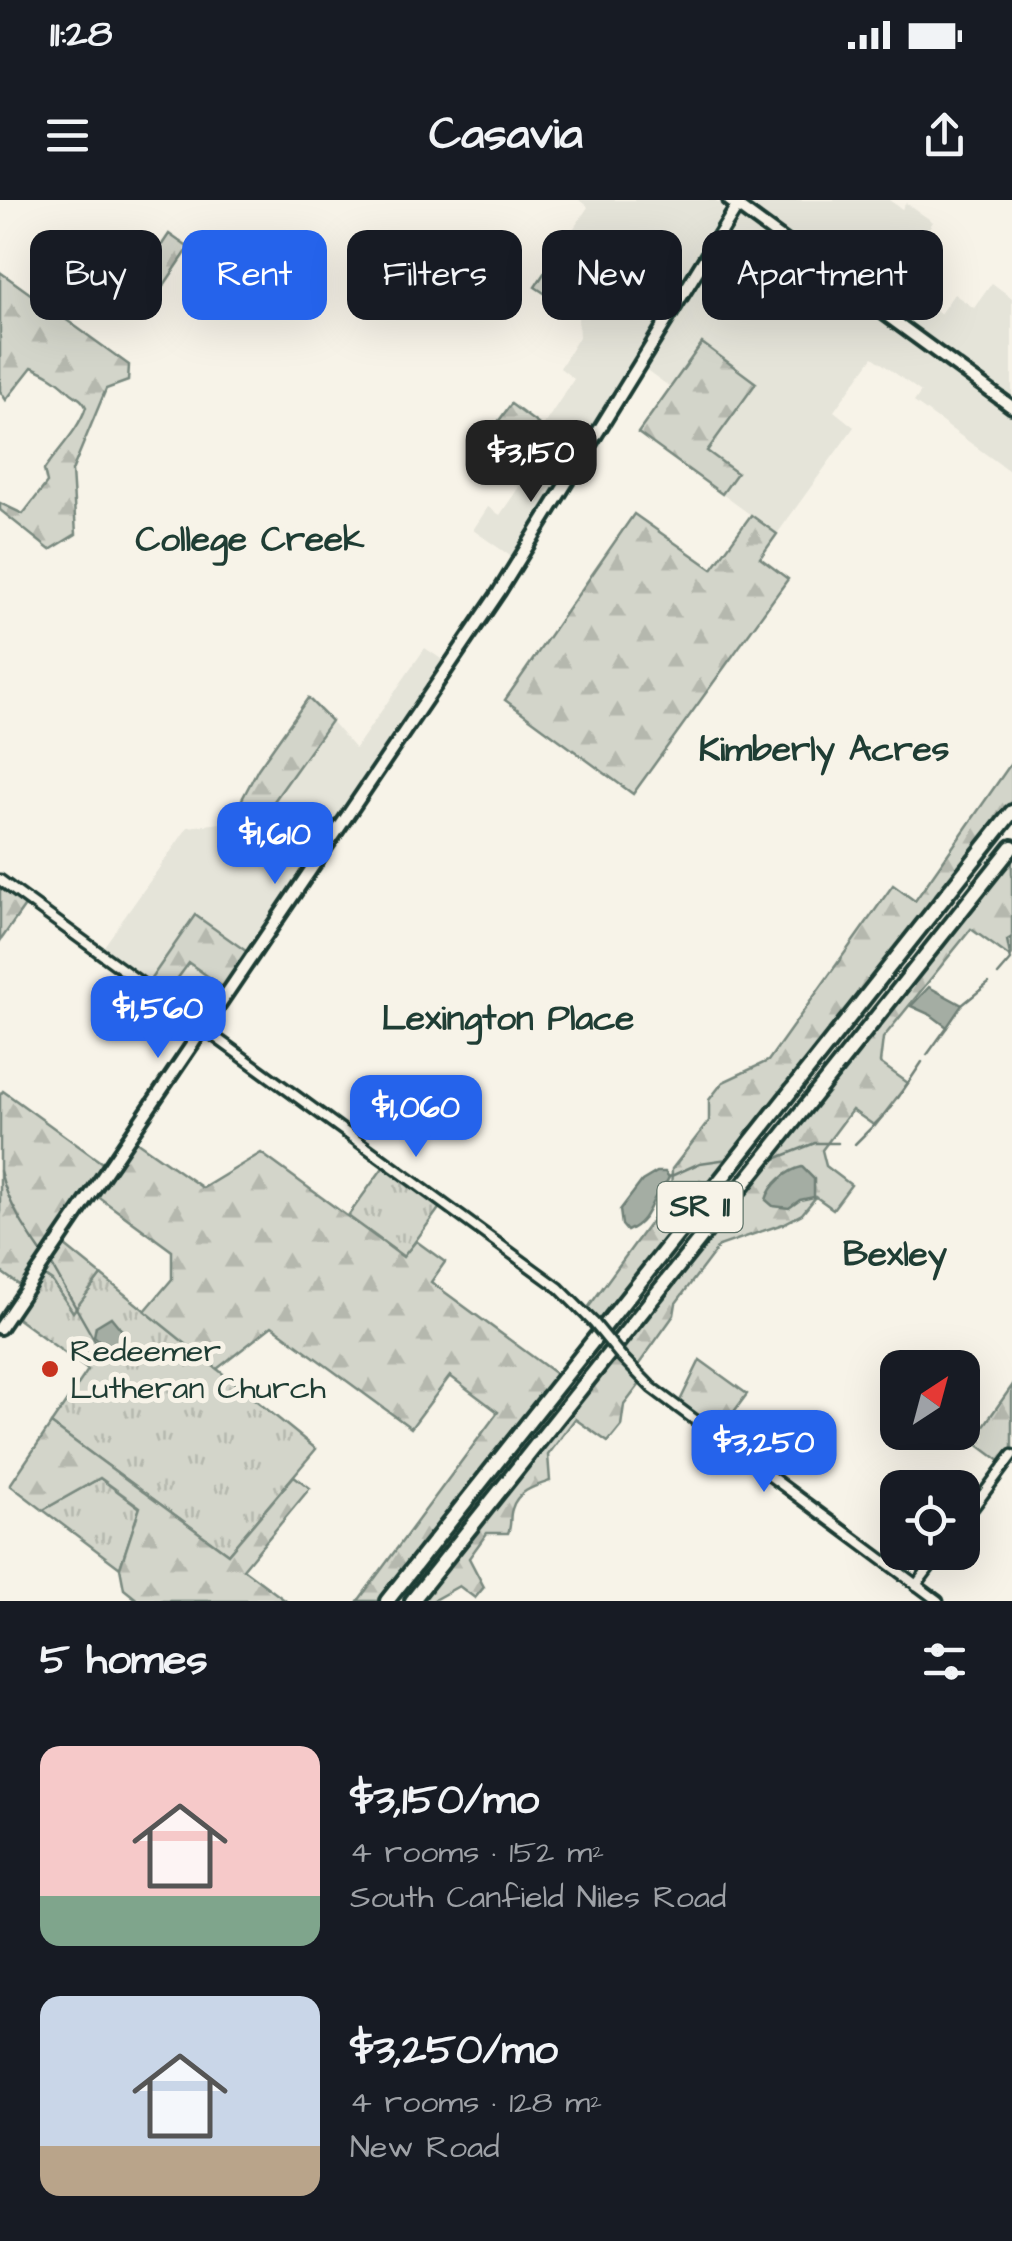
<!DOCTYPE html>
<meta charset="utf-8">
<style>
:root{--surface:#171b24;--page:#242831;--text:#f1f3f6;--muted:#9ea1a6;--accent:#2563eb}
body{margin:0;font-family:"Architects Daughter",sans-serif;background:var(--page);color:var(--text);height:100vh;display:flex;flex-direction:column;font-size:38px;white-space:nowrap}
*{box-sizing:border-box;margin:0}
p{font-size:32px;color:var(--muted)}
.icon{flex:none;width:55px;height:55px;fill:none;stroke:currentColor;stroke-width:2;stroke-linecap:round;stroke-linejoin:round}
.map{position:relative;height:1401px;overflow:hidden}
.sheet{display:flex;flex-direction:column;background:var(--surface);flex:1}
.sheet>*{flex:none}
.banner{position:absolute;left:30px;top:30px;width:952px;height:90px;display:flex;gap:20px}
.needle{width:65px;rotate:36deg}
.tools{position:absolute;left:880px;top:1150px;display:grid;gap:20px}
.tools a{display:grid;place-items:center;width:100px;height:100px;border-radius:20px;background:var(--surface);box-shadow:0 10px 40px #0002;font-size:50px}
.price{position:absolute;translate:-50% -85px;padding:0 22px;border-radius:20px;background:var(--accent);color:#fff;font-size:32px;line-height:65px;filter:drop-shadow(0 2px 5px #0008)}
.price::after{content:'';position:absolute;left:50%;top:60px;width:30px;height:22px;margin-left:-15px;background:inherit;clip-path:polygon(0 0,100% 0,50% 100%)}
.price.active{background:#222;color:#fff}
ul{padding:0;list-style:none}
li{display:flex;align-items:center;gap:30px;height:250px;padding:0 40px}
li span{display:grid;place-items:center;flex:none;width:280px;height:200px;border-radius:20px;color:#555}
li>.icon{margin-inline-start:auto}
span .icon{width:120px;height:120px;fill:#fffc;stroke-width:1}
li b{font-size:42px}
h2{display:flex;justify-content:space-between;align-items:center;height:120px;padding:0 40px;font-size:42px}
.tag{padding:0 35px;border-radius:20px;background:var(--surface);box-shadow:0 10px 40px #0002;font-size:35px;line-height:90px}
.tag.active{background:var(--accent);color:#fff}
.status{display:flex;justify-content:space-between;align-items:center;height:70px;padding:0 50px;background:var(--surface);direction:ltr}
.status svg{height:28px;fill:currentColor}
header{display:flex;justify-content:space-between;align-items:center;height:130px;padding:0 40px;background:var(--surface);font-size:45px;font-weight:800}
.map>svg:first-child{display:block}
.built{fill:#e5e4d9}
.grass{fill:url(#grass-tufts);stroke:#79897f;stroke-width:2.5}
.forest{fill:url(#forest-firs);stroke:#79897f;stroke-width:2.5}
.water{fill:#a4ada3;stroke:#6f8077;stroke-width:2.5}
.lines{fill:none;stroke-linecap:round;stroke-linejoin:round}
.stream{stroke:#6f8077;stroke-width:2.5}
.minor-casing{stroke:#1f3d34;stroke-width:15}
.major-casing{stroke:#1f3d34;stroke-width:18}
.highway-casing{stroke:#1f3d34;stroke-width:20}
.minor{stroke:#f7f3e8;stroke-width:8}
.major{stroke:#f7f3e8;stroke-width:10}
.highway{stroke:#f7f3e8;stroke-width:12}
.minor-bridge-casing{stroke:#1f3d34;stroke-width:15;stroke-linecap:butt}
.minor-bridge{stroke:#f7f3e8;stroke-width:8}
.poi-dot{fill:#c8321e;stroke:#f7f3e8;stroke-width:4}
.labels{text-anchor:middle;dominant-baseline:central;stroke-width:10;stroke-linejoin:round;paint-order:stroke}
.shield{fill:#f7f3e8;stroke:#60746a;stroke-width:2.5}
.shield-label{font-size:30px;font-weight:bold;fill:#1f3d34}
.poi-label{font-size:32px;fill:#1f3d34;stroke:#f7f3e8;text-anchor:start}
.neighbourhood-label{font-size:35px;font-weight:bold;fill:#1f3d34;stroke:#f7f3e8}
</style>
<div class="status"><b>11:28</b><svg viewBox="0 0 49 12"><path d="M0 12V9h3v3zM5 12V6h3v6zM10 12V3h3v9zM15 12V0h3v12zM26 1h20v11H26zM47 4h2v5h-2z"/></svg></div>
<header><svg class="icon" aria-label="menu" viewBox="0 0 24 24"><path d="M4 6h16M4 12h16M4 18h16"/></svg>Casavia<svg class="icon" aria-label="share" viewBox="0 0 24 24"><path d="M12 15V3M7 8l5-5 5 5M5 13v7h14v-7"/></svg></header>
<div class="map">
<svg width="1012" height="1401" viewBox="0 0 1012 1401">
<defs>
<pattern id="grass-tufts" width="24" height="20" patternUnits="userSpaceOnUse" patternTransform="scale(2.5)"><rect width="24" height="20" fill="#d3d5ca"/><path d="M3 7l-1-3M5 7V3M7 7l1-3M15 17l-1-3M17 17v-4M19 17l1-3" fill="none" stroke="#b5b8ae"/></pattern>
<pattern id="forest-firs" width="22" height="20" patternUnits="userSpaceOnUse" patternTransform="scale(2.5)"><rect width="22" height="20" fill="#d3d5ca"/><path d="M5 1l3.5 6h-7zM16 11l3.5 6h-7z" fill="#b5b8ae"/></pattern>
</defs>
<rect width="100%" height="100%" fill="#f7f3e8"/>
<filter id="ink" filterUnits="userSpaceOnUse"><feTurbulence type="fractalNoise" baseFrequency=".01" numOctaves="2"/><feDisplacementMap in="SourceGraphic" scale="20" xChannelSelector="R" yChannelSelector="G"/><feConvolveMatrix kernelMatrix="1 2 1 2 8 2 1 2 1" color-interpolation-filters="sRGB"/></filter>
<g filter="url(#ink)">
<g class="built">
<path d="M579,0h136l7,5 1,6 -55,90 7,6 62,-101 -8,-6h160l13,9 4,-6 27,19 -39,58 46,34 14,-20 20,14 18,-25 20,15v175l-98,-71 7,-10 -48,-35 -39,54 20,16 -77,107 -55,-40 15,-21 -30,-21 -5,-109 -32,44 -29,-21 -122,196 -46,-32 15,-23 12,8 19,-28 -16,-12 35,-51 5,2 31,-47 -14,-11 19,-31 -1,-21 32,-50 -42,-29 20,-30z"/>
<path d="M425,448l25,17 -245,364 -105,-77 88,-125 42,-5 13,10 88,-111 24,28z"/>
</g>
<g class="grass">
<path d="M568,37l42,29 -32,49 -43,-28z"/>
<path d="M387,962l56,41 -39,54 -56,-41z"/>
<path d="M38,1072l14,9 21,30 28,-36 215,174 -88,105 -177,-130 37,-54 -78,-57z"/>
<path d="M100,1278l40,30 -20,60 -77,-58z"/>
</g>
<g class="forest">
<path d="M169,34l20,14 -37,55 -33,-24 11,-16 21,-2z"/>
<path d="M0,72l129,93 -1,16 -22,8 -34,82 4,63 -26,16 -50,-40v-7l23,11 24,-31 -3,-13c15,-22 34,-39 42,-63 -5,-11 -11,-9 -18,-17 -12,-11 -20,-16 -36,-23l-26,33 -6,-9z"/>
<path d="M702,143l54,40 -49,68 30,22 -15,21 -84,-61z"/>
<path d="M511,204l27,20 -35,51 -28,-21z"/>
<path d="M634,314l78,55 39,-54 26,19 -17,24 28,21 -155,215 -128,-94z"/>
<path d="M308,498l23,23 -69,97 -19,14 -13,-10 28,-53z"/>
<path d="M1012,562v50l-411,519 -16,-19 86,-118 1,-25 37,-48v-21l14,-18 45,-21 125,-176 22,16z"/>
<path d="M1012,647v107l-2,3 -39,-28 -88,109 -3,25 28,20 -33,43 -23,-16 -30,40 4,16 25,19 -18,24 -17,-12 -14,17 -19,10 -64,22 -43,57 -2,12 -40,56 9,9 -19,25 -3,21 -13,16 -33,-23 -27,36 2,26c-15,5 -33,10 -38,28 -3,8 0,15 -4,24h-21l-18,25 15,29 -9,11 -16,-12 -27,15h-20z"/>
<path d="M0,680l29,20 -29,41z"/>
<path d="M195,715l58,41 -23,36 -41,-29 -26,35 -17,-12z"/>
<path d="M3,891l106,77 21,-31 73,51 58,-35 142,104 13,-16 29,21 -14,20 132,97 -176,222h-29l140,-189 -48,-36 -39,52 -139,-102 -55,43 -72,-58 27,-32v-28l-79,-58 -34,48 42,34 -28,37 -21,-31 -13,-9 -13,18 -26,-19v-176z"/>
<path d="M700,1160l47,34 -31,42 -39,-29z"/>
<path d="M1012,1186v69l-7,10 -32,-24z"/>
<path d="M51,1224l177,130 66,-78 16,12 -67,81 43,32h-147l-15,-12 -4,-21 20,-61 -40,-29 -57,32 -33,-25z"/>
</g>
<g class="water">
<path d="M929,787l33,18 -15,22 -16,-12 -20,-9z"/>
<path d="M802,967l12,12v18l-14,3 -11,8 -16,-2 -7,-6c4,-15 21,-30 36,-33z"/>
<path d="M657,972h8l4,5c-3,9 -11,14 -15,22 -7,15 -11,25 -27,32l-5,-6 -2,-15 22,-29z"/>
<path d="M111,1117l13,16 -3,12 -9,8 -18,-17 2,-10z"/>
</g>
<g class="lines">
<g class="stream">
<path d="M998,775l13,-15 -4,-20 5,-3"/>
<path d="M962,805l27,-22"/>
<path d="M927,855l20,-28"/>
<path d="M898,898l24,-36"/>
<path d="M855,944l37,-37"/>
<path d="M775,959l40,-16h23"/>
<path d="M0,971c8,32 25,58 43,84"/>
<path d="M669,977l31,-14 28,-4"/>
<path d="M51,1064l45,79 18,14"/>
</g>
<g class="minor-casing">
<g id="minor">
<path d="M0,680l559,408 35,35"/>
<path d="M621,1156l31,32 286,213"/>
<path d="M962,1323l50,-68"/>
<path d="M916,1385l25,-33"/>
</g>
</g>
<g class="major-casing">
<g id="major">
<path d="M729,0l283,207"/>
<path d="M0,1128l499,-736 242,-392"/>
</g>
</g>
<g class="highway-casing">
<g id="highway">
<path d="M387,1401l625,-789"/>
<path d="M412,1401l600,-754"/>
</g>
</g>
<use href="#minor" class="minor"/>
<use href="#major" class="major"/>
<use href="#highway" class="highway"/>
<g class="minor-bridge-casing">
<path id="minor-bridge" d="M594,1123l27,33"/>
</g>
<use href="#minor-bridge" class="minor-bridge"/>
</g>
</g>
<circle class="poi-dot" cx="50" cy="1169" r="10"/>
<g class="labels">
<rect class="shield" x="657.5" y="982" width="85" height="50" rx="8"/>
<g class="shield-label">
<text x="700" y="1007">SR 11</text>
</g>
<g class="poi-label">
<text x="70" y="1151">Redeemer<tspan x="70" dy="37">Lutheran Church</tspan></text>
</g>
<g class="neighbourhood-label">
<text x="250" y="339">College Creek</text>
<text x="824" y="549">Kimberly Acres</text>
<text x="508" y="818">Lexington Place</text>
<text x="895" y="1054">Bexley</text>
</g>
</g>
</svg>
<div class="tools">
<a><svg class="needle" viewBox="-14 -14 28 28"><path d="M0-13l5 13h-10z" fill="#e53935"/><path d="M0 13l5-13h-10z" fill="#9ea1a6"/></svg></a>
<a><svg class="icon" aria-label="locate" viewBox="0 0 24 24"><circle cx="12" cy="12" r="6"/><path d="M12 2v4M12 18v4M2 12h4M18 12h4"/></svg></a>
</div>
<b class="price active" style="left:531px;top:305px">$3,150</b>
<b class="price" style="left:275px;top:687px">$1,610</b>
<b class="price" style="left:158px;top:861px">$1,560</b>
<b class="price" style="left:416px;top:960px">$1,060</b>
<b class="price" style="left:764px;top:1295px">$3,250</b>
<div class="banner">
<a class="tag">Buy</a>
<a class="tag active">Rent</a>
<a class="tag">Filters</a>
<a class="tag">New</a>
<a class="tag">Apartment</a>
</div>
</div>
<section class="sheet">
<h2>5 homes<svg class="icon" aria-label="filters" viewBox="0 0 24 24"><path d="M4 7h16M4 17h16"/><circle cx="9" cy="7" r="2"/><circle cx="15" cy="17" r="2"/></svg></h2>
<ul>
<li><span style="background:linear-gradient(#f6c9c9 75%,#7fa58c 0)"><svg class="icon" aria-label="home" viewBox="0 0 24 24"><path d="M3 11l9-7 9 7M6 9v11h12V9"/></svg></span><div><b>$3,150/mo</b><p>4 rooms · 152 m²</p><p>South Canfield Niles Road</p></div></li>
<li><span style="background:linear-gradient(#c9d6e8 75%,#b9a48a 0)"><svg class="icon" aria-label="home" viewBox="0 0 24 24"><path d="M3 11l9-7 9 7M6 9v11h12V9"/></svg></span><div><b>$3,250/mo</b><p>4 rooms · 128 m²</p><p>New Road</p></div></li>
</ul>
</section>
